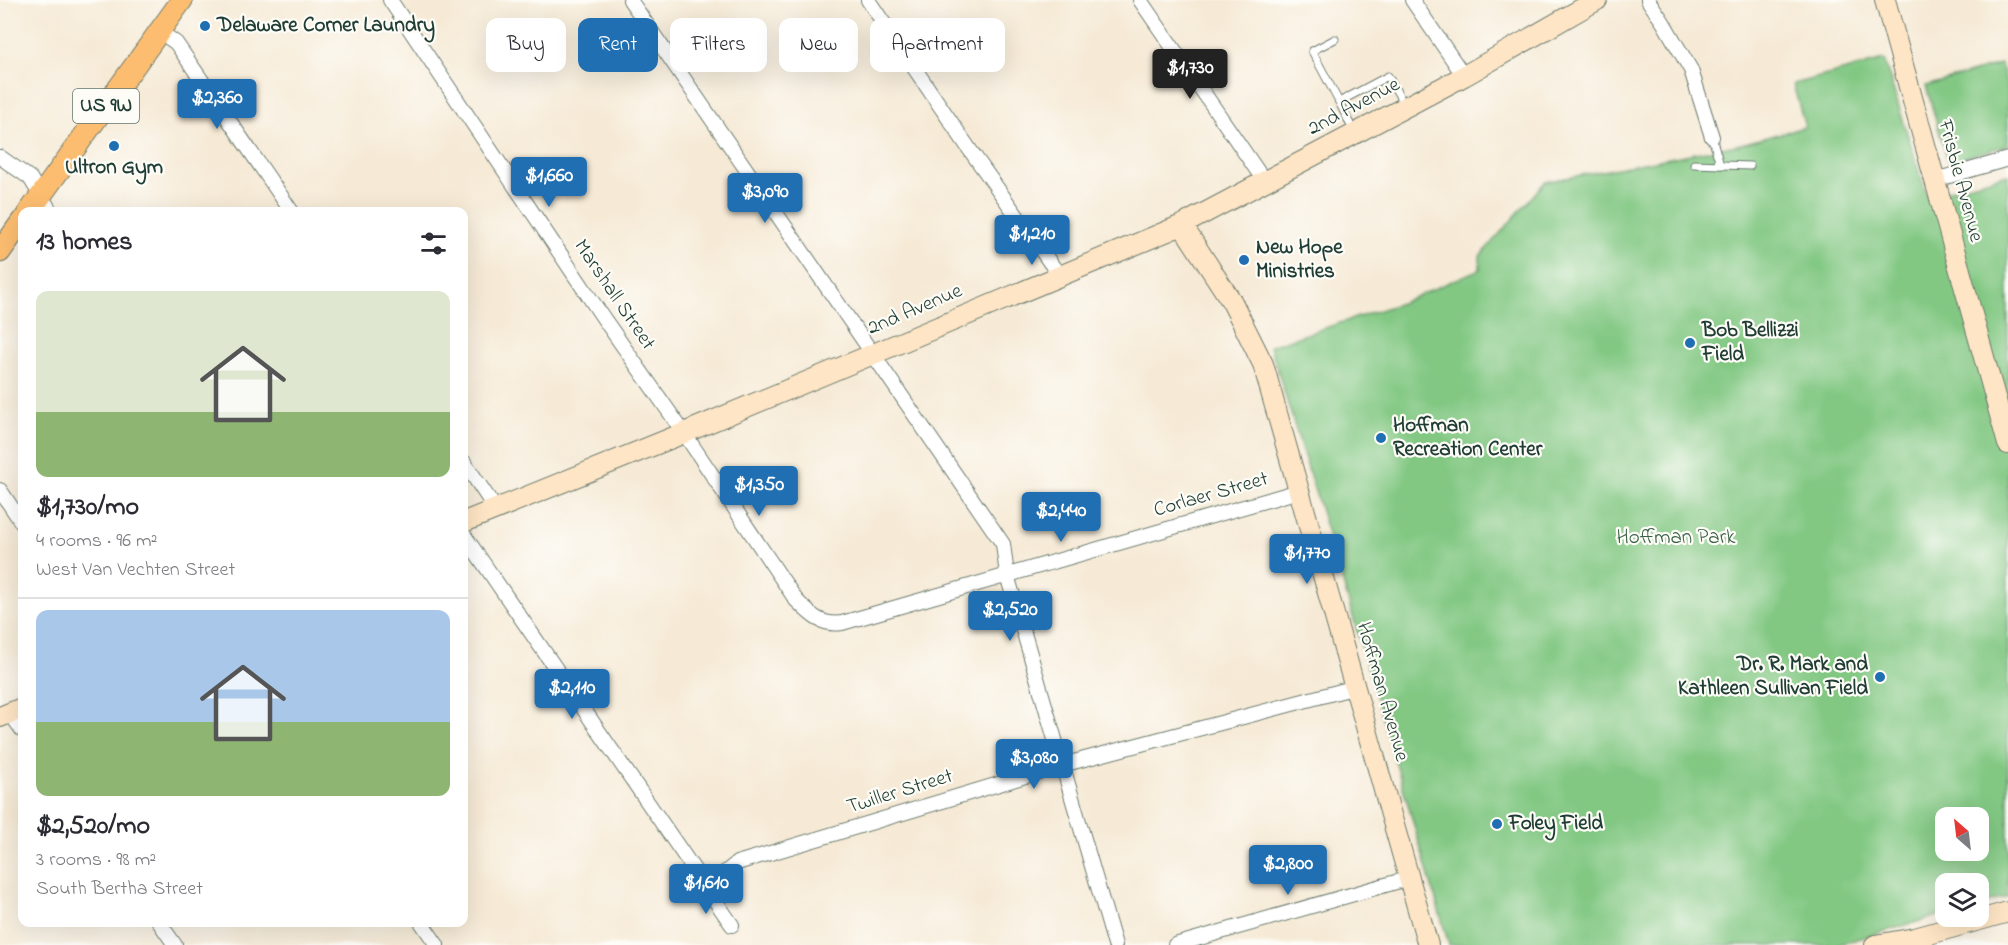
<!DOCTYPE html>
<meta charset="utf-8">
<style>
:root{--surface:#fff;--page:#f7f7f7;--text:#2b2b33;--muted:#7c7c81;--line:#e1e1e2;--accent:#1f6fb2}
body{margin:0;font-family:"Indie Flower",sans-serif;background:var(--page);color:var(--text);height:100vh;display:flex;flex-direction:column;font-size:22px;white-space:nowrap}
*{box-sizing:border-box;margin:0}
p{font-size:20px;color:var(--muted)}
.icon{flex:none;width:33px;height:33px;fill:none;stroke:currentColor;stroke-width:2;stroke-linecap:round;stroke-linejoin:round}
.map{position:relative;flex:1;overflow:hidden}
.sheet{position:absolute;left:18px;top:207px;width:450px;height:720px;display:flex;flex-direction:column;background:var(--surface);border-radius:12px;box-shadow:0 6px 24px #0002}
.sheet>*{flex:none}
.top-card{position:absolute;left:486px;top:18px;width:570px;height:54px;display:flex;gap:12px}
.needle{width:39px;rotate:332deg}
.tools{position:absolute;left:1935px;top:807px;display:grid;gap:12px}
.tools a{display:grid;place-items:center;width:54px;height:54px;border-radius:12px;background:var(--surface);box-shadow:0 6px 24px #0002;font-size:30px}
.price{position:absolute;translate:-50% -51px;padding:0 14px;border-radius:6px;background:var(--accent);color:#fff;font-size:20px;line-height:39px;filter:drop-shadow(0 2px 3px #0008)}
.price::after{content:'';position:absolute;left:50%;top:36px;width:18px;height:14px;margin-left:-9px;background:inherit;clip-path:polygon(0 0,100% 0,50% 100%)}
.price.active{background:#222;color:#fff}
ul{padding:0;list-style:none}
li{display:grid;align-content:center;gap:12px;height:318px;padding:0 18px}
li+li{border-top:2px solid var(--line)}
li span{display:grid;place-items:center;height:186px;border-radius:12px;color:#555}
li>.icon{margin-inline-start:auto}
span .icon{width:108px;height:108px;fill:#fffc;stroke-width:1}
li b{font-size:26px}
h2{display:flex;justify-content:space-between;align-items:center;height:72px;padding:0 18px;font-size:26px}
.chip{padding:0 21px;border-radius:12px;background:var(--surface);box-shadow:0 6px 24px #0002;font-size:21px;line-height:54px}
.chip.active{background:var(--accent);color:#fff}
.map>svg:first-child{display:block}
.green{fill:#82c883;stroke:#50825c;stroke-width:1.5;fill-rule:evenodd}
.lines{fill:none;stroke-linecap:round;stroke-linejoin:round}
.lane-casing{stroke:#6a7a6d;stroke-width:9}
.street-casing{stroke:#6a7a6d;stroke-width:16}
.secondary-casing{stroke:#6a7a6d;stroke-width:22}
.primary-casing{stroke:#6a7a6d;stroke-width:23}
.lane{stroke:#fff;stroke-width:7}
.street{stroke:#fff;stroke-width:14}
.secondary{stroke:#fee5c5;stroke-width:20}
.primary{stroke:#fcbd6f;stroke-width:21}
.poi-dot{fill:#1f6fb2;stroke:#fdfcf7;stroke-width:2}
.labels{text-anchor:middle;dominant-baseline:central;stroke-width:4.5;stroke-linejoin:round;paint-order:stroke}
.shield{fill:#fdfcf7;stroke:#62766e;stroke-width:1.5}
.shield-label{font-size:20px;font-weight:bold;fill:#1f3d34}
.poi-label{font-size:21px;font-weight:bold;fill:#1f3d34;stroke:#fdfcf7;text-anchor:start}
.street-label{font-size:21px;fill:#1f3d34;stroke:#fdfcf7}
.park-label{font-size:21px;fill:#386048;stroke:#fdfcf7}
</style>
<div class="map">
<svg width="2008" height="945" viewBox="0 0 2008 945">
<rect width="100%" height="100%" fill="#fdfcf7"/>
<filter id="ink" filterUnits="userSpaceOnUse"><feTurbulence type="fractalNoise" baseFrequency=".0167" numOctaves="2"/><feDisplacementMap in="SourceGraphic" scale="12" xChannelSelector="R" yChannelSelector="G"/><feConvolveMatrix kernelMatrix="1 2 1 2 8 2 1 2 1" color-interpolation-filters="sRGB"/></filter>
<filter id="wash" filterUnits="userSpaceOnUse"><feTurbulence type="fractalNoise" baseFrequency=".008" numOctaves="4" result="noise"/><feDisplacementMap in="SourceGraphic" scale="24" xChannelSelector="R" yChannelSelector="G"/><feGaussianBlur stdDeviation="1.35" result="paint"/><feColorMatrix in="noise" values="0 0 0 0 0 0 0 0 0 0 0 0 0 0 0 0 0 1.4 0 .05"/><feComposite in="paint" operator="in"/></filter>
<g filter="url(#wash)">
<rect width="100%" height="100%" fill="#f6ead6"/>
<g class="green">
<path d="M1884,60l43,136 81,-22v723l-29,8 -1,-21h-32l-1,30 -108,31h-388l-108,-369 -71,-230 131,-43 79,-34v-13l65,-74 192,-37 68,-18 -12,-43zM1946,818h32v32h-32z"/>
<path d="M2001,64l7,23v58l-60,17 -22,-76z"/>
</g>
</g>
<g filter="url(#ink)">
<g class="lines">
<g class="lane-casing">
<g id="lane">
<path d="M1335,39l-23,12 27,51"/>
<path d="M1354,132l-15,-30 49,-26 17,30"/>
<path d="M1712,137l8,28"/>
<path d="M1694,164l56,2"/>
</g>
</g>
<g class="street-casing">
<g id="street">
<path d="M390,0l214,319 80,114 112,167c14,14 24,26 46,23l457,-132"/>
<path d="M630,0l373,544 4,31 108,370"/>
<path d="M868,0l102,150 89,125"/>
<path d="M1140,0l125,182"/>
<path d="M1412,0l52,76"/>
<path d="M1648,0l15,22 28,48 21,67"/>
<path d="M159,31l17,12 116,169"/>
<path d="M0,157l30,21 21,34"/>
<path d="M1935,180l73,-21"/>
<path d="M464,462l31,46"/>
<path d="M0,490l22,33"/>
<path d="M464,535l268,390"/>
<path d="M10,713l12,17"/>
<path d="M707,887l30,-24 325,-98 294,-78"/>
<path d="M159,922l16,23"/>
<path d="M421,922l16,23"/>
<path d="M1175,945l235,-67"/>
</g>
</g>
<g class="secondary-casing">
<g id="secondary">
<path d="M1885,0l123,444"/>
<path d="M1182,225l50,77 31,62 165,581"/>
<path d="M464,522l220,-89 498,-208 282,-149 133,-76"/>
<path d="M0,717l22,-9"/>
<path d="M1875,945l40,-7"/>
<path d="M1906,945l9,-7 93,-26"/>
</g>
</g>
<g class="primary-casing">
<g id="primary">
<path d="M29,212l153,-212"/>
<path d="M0,252l22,-31"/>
</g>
</g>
<use href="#lane" class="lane"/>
<use href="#street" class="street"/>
<use href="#secondary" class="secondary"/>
<use href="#primary" class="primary"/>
</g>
</g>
<g class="poi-dot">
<circle cx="205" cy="26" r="6"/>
<circle cx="114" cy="146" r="6"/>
<circle cx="1244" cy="260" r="6"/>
<circle cx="1690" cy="343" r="6"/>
<circle cx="1381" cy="438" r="6"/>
<circle cx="1880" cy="677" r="6"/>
<circle cx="1497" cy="824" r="6"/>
</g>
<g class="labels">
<rect class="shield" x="73" y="89" width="66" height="34" rx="4.5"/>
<g class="shield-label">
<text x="106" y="106">US 9W</text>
</g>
<g class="poi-label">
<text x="217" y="26">Delaware Corner Laundry</text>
<text x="114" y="168" text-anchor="middle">Ultron Gym</text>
<text x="1256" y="248">New Hope<tspan x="1256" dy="24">Ministries</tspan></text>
<text x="1702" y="331">Bob Bellizzi<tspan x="1702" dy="24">Field</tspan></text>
<text x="1393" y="426">Hoffman<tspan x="1393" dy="24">Recreation Center</tspan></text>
<text x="1868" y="665" text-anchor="end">Dr. R. Mark and<tspan x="1868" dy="24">Kathleen Sullivan Field</tspan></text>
<text x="1509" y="824">Foley Field</text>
</g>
<g class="street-label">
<text transform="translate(1354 107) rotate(-28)">2nd Avenue</text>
<text transform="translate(1960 181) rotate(75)">Frisbie Avenue</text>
<text transform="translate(614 295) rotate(56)">Marshall Street</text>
<text transform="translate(915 310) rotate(-23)">2nd Avenue</text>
<text transform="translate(1211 495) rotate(-16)">Corlaer Street</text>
<text transform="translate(1382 692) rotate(74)">Hoffman Avenue</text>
<text transform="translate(900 792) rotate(-17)">Twiller Street</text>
</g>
<g class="park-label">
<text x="1676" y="538">Hoffman Park</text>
</g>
</g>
</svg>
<div class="tools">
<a><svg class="needle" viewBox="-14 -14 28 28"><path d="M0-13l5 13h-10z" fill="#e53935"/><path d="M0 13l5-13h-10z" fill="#7c7c81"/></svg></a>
<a><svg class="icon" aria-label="layers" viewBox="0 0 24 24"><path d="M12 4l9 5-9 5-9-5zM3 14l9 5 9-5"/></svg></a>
</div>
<b class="price active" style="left:1190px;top:100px">$1,730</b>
<b class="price" style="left:217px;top:130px">$2,360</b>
<b class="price" style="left:549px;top:208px">$1,660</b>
<b class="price" style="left:765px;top:224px">$3,090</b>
<b class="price" style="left:1032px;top:266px">$1,210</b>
<b class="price" style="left:759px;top:517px">$1,350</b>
<b class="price" style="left:1061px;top:543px">$2,440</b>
<b class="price" style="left:1307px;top:585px">$1,770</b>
<b class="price" style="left:1010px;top:642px">$2,520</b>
<b class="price" style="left:572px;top:720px">$2,110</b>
<b class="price" style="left:1034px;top:790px">$3,080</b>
<b class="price" style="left:1288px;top:896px">$2,800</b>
<b class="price" style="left:706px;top:915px">$1,610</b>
<div class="top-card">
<a class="chip">Buy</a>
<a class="chip active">Rent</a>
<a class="chip">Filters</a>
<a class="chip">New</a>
<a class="chip">Apartment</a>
</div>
<section class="sheet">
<h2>13 homes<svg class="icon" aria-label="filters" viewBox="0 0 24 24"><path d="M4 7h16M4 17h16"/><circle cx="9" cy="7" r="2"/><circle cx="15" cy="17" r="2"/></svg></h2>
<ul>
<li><span style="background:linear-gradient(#dfe7d0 65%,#8fb573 0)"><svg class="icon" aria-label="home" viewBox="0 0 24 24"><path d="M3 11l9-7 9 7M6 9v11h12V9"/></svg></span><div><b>$1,730/mo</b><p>4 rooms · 96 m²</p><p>West Van Vechten Street</p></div></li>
<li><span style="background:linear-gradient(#a9c7e8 60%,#8fb573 0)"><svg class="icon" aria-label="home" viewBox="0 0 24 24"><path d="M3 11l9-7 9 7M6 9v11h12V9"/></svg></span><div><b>$2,520/mo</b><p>3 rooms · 98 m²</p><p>South Bertha Street</p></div></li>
</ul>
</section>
</div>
